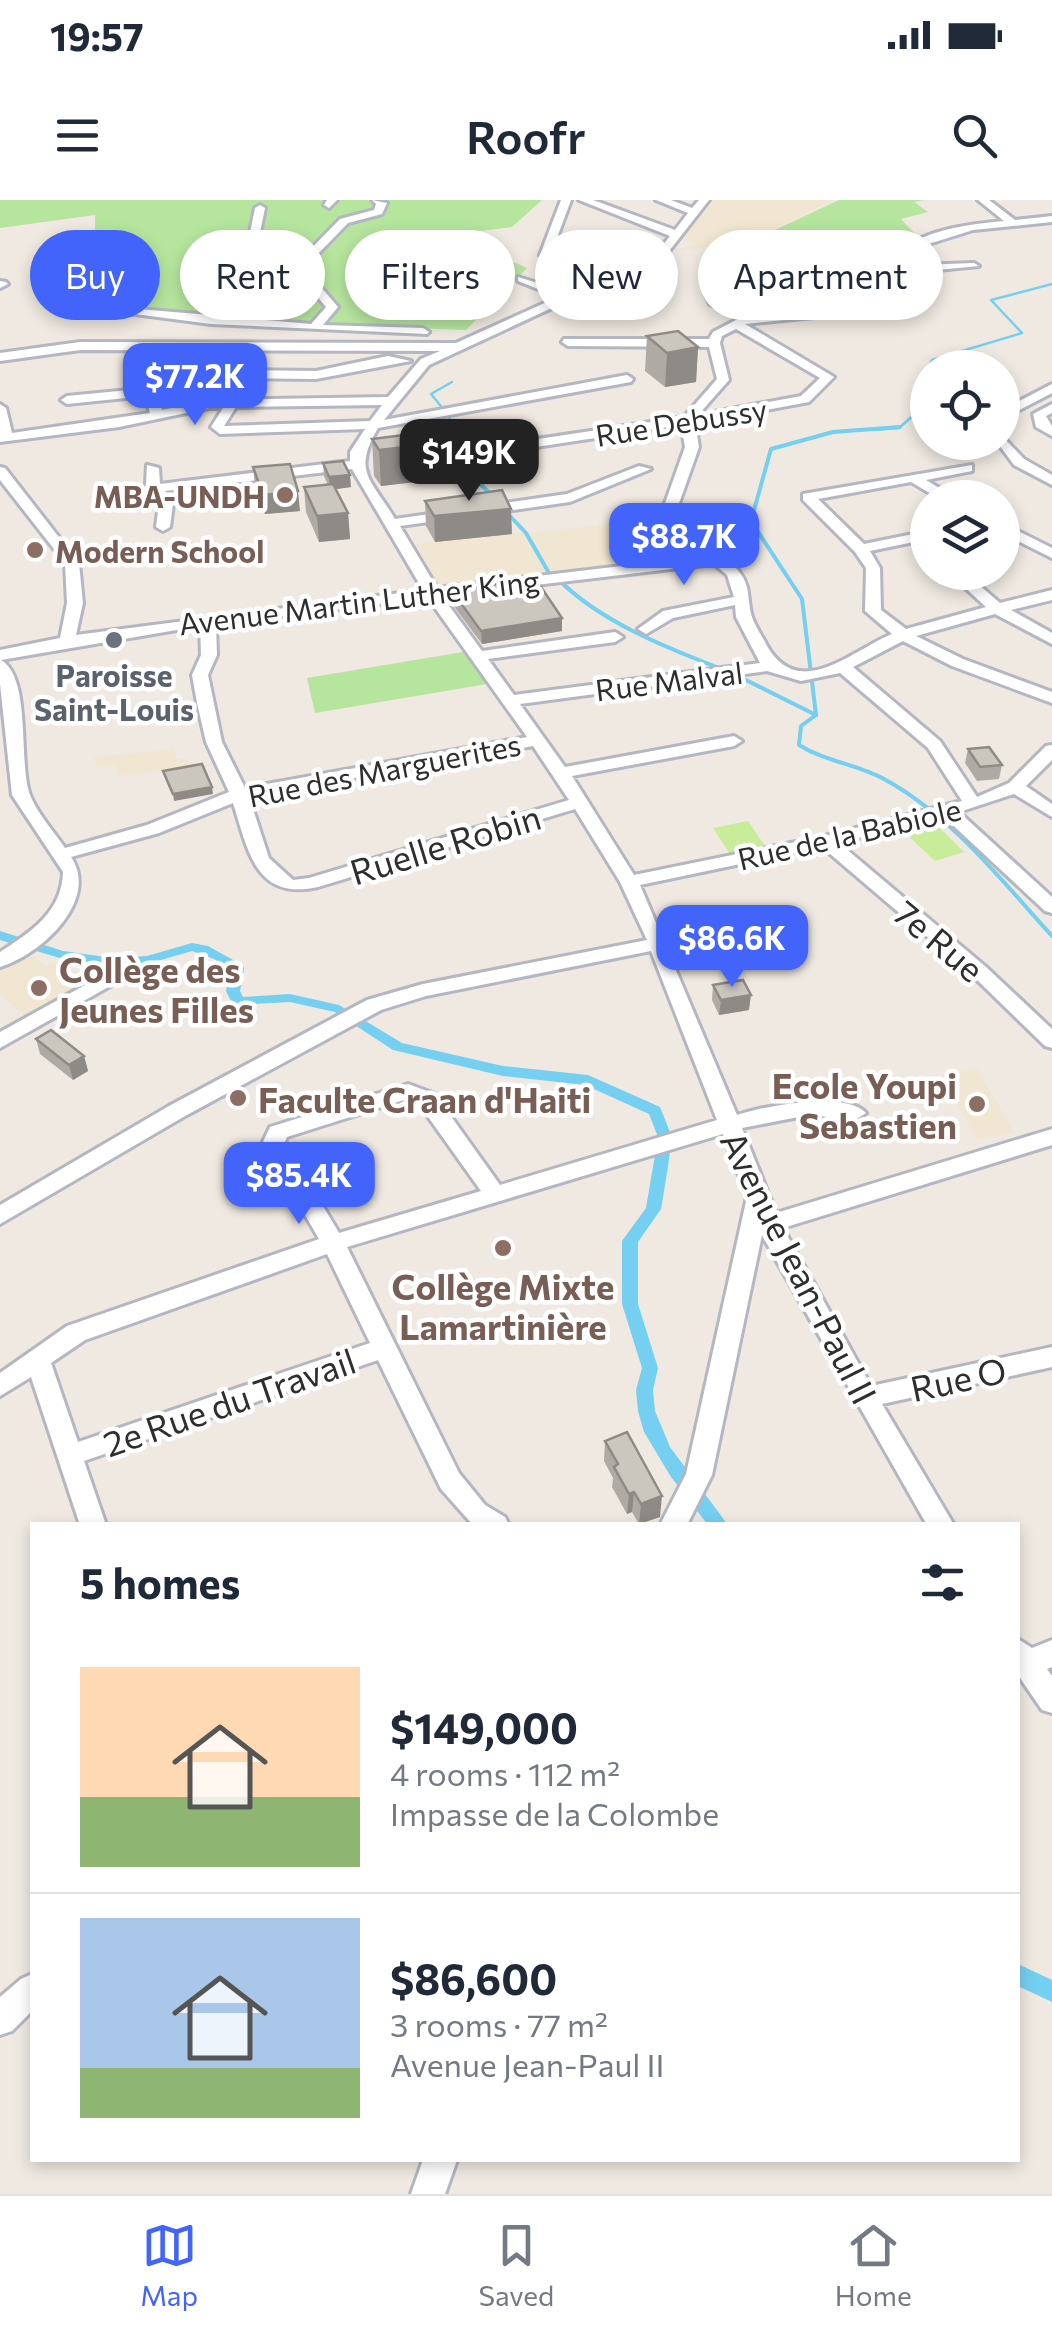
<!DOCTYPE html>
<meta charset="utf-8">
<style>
:root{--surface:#fff;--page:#f6f6f7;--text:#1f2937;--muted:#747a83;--line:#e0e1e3;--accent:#4264fb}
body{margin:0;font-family:Commissioner,sans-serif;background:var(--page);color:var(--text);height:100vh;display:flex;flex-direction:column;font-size:38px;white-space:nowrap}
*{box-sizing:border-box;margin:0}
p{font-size:32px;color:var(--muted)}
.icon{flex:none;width:55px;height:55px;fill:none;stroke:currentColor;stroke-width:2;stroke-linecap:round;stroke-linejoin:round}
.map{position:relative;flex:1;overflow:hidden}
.panel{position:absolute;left:30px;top:1322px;width:990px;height:640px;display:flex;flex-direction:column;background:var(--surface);border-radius:0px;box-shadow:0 5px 15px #0003}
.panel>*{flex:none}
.banner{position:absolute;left:30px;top:30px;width:992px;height:90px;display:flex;gap:20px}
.fabs{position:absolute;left:910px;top:150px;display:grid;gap:20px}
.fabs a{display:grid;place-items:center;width:110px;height:110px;border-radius:50%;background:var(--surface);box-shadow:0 5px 15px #0003;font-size:50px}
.price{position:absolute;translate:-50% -85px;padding:0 22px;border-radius:20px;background:var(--accent);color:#fff;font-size:32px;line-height:65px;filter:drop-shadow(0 2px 5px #0008)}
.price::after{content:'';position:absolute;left:50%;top:60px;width:30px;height:22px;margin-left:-15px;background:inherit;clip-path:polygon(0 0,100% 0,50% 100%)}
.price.active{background:#222;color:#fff}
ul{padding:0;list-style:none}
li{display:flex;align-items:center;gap:30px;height:250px;padding:0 50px}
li+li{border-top:2px solid var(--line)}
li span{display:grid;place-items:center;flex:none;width:280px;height:200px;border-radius:0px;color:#555}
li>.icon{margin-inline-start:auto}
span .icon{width:120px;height:120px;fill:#fffc;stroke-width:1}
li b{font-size:42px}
h2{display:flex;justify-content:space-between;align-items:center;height:120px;padding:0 50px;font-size:42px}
.pill{padding:0 35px;border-radius:45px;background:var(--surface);box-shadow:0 5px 15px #0003;font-size:35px;line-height:90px}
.pill.active{background:var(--accent);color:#fff}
.status{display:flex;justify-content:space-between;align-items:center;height:70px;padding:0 50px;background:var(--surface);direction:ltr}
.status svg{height:28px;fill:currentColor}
header{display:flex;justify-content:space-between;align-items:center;height:130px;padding:0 50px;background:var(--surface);font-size:45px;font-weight:600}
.dock{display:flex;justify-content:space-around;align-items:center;height:140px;border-top:2px solid var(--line);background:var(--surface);font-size:28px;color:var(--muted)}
.dock a{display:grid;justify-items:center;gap:5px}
.dock .active{color:var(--accent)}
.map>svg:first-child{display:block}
.education{fill:#f0e6d1}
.green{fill:#b6e59e}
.pitch{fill:#c9ec9a}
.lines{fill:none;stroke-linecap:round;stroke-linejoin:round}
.stream-far1{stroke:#75cff0;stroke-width:2.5}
.stream{stroke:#75cff0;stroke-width:4}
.canal{fill:#75cff0;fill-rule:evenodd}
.minor-casing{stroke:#b4b7c1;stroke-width:6}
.minor{fill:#fff;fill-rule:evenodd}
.wall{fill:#afaba4}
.shaded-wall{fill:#8e8b86}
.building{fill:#cbc7bf;stroke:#8e8b86;stroke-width:2.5}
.education-dot{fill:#8d6e63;stroke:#fff;stroke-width:4}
.worship-dot{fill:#6b7280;stroke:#fff;stroke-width:4}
.labels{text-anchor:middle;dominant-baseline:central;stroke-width:9;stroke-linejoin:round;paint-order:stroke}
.far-street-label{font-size:30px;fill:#2e2e2e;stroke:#fff}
.far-education-label{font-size:30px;font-weight:bold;fill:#785e54;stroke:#fff;text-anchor:end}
.far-worship-label{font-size:30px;font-weight:bold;fill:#5b616d;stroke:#fff}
.street-label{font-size:35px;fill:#2e2e2e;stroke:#fff}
.education-label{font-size:35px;font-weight:bold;fill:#785e54;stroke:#fff;text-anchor:start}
</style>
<div class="status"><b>19:57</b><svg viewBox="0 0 49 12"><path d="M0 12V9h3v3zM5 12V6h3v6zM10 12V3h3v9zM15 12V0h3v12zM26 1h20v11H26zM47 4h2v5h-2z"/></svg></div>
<header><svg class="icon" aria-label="menu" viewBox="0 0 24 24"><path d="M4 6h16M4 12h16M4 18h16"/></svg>Roofr<svg class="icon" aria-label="search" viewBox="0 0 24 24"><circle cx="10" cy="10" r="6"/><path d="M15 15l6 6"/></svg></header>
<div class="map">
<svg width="1052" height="1994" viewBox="0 0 1052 1994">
<rect width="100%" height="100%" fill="#efe9e1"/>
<g class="education">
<path d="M713,0h120l-89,44 -67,6 16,-5 -2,-5h-10z"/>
<path d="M612,324l31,38 -204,24 -23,-42z"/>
<path d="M174,549l2,10h12l1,9 -71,8 -2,-11 -19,2 -3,-10z"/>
<path d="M33,756l12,10 8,-4 16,13 9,-4 12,10 -65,35 -25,-22v-22z"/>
<path d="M976,868l38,64 -37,7 -35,-63z"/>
</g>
<g class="green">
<path d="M0,0h542l-30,27 -40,5 4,13 51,23 -61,62 -162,-6 -135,-11 -74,5v-103l-95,13z"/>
<path d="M839,0h86l-11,2 14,10 -27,7 16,17 -25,10 -23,-9 -17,1 2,11 -53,2 -58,12 -33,-16 35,-3z"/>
<path d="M463,452l24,32 -172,29 -8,-35z"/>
</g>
<g class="pitch">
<path d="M748,621l19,28 -35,8 -19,-29z"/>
<path d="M935,623l29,29 -29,9 -31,-29z"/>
</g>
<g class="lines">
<g class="stream-far1">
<path d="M928,168l4,-8 90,-27 -31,-33 61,-16"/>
<path d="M445,211l-14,-17 21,-12"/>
<path d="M448,215l7,15"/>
<path d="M873,230l26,-2 25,-22 -1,-30 5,-7"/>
</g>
<g class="stream">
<path d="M451,254l3,-27"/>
<path d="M454,260l38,35"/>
<path d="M509,315l17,18 23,40"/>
<path d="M559,380c43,43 109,68 165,90"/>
<path d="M734,474l82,41"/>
<path d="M816,515l-14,-116 -51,-78 20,-72 62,-17 67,-5"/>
<path d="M816,515l-15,11 -2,19c27,17 58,19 85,34 68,37 117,101 168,157"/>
</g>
<g class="canal">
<path d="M0,731l63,20 50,7 34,-2 45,-13 16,3 34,19 2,3 -4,23 3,6 47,-3 49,11 63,38 101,23 85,9 72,32 12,30 -5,36 -6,36 -23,33v62l20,64 -5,22 2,21 15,36 58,78h-20l-37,-48 -27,-45 -6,-21 -2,-21 6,-22 -20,-64v-63l24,-33 12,-71 -9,-23 -64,-29 -82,-9 -110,-26 -58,-38 -45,-10 -57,3 -7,-14 4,-21 -16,-11 -22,-8 -45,13 -34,2 -50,-7 -63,-19z"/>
<path d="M1018,1764l34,16v22l-34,-16z"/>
</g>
<g class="minor-casing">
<g id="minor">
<path d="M327,0h10l-8,8 -5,-3z"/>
<path d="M372,0l15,3 -5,11 -34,9 -38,39 4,17 24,28 -15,18 100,3 6,4 -2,2 -216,-10 -114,-15 6,-3 106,9 35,-53 11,-54 5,-3 5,3 -11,54 -34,54 91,8 15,-17 -23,-27 -4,-19 41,-42 34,-9 2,-6z"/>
<path d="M561,0h10l-20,54 55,21 52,-24 12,-15 -91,-36h14l82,30 13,-17 -32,-13h15l21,8 7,-8h10l-43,55 -237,110 -45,55 243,-45 6,4 -2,3 -253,46c-26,44 -7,51 17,91l172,-25 72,-28 12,3 -81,33 -170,24 37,62 269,-32 -36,-32 -7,-15 22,-62 -4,-22 -297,45 -7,-4 7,-4 300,-45 33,-38 -8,-32 -141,-1 -6,-4 2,-3h145l4,-7 27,-14 -30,-14 -6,-13 6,-3 9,12 32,14 106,-7 6,-5 -42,-10 -38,-17 10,-2 36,15 40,9 38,-32 -73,-11 -4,-5 75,10 -2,-9c23,-21 70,-26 101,-29l-26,-21h11l26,20 37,-4v6l-79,8 -54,17 -5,4 4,14 56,-2 5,3 -63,6 -52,40 -119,12 89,53 -25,25 -114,21 4,24 -22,62c12,28 47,41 63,64 11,14 7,28 12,44 3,9 10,19 14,27 32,59 85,7 126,-10l-27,-23 1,-43 -11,-16 -52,-52v-6l169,-29v6l-46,9 30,18h-18l-27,-16 -93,17 46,45 64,-13v8l-58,12 10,17 1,42 25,19 80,-22 -38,-35h16l36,31 52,-13v10l-41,10 41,23v11l-57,-30 -79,22 47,23 89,33v11l-100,-37 -49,-25 -50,26 87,74 37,56 32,-14 37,-37 6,-1v15l-26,26 26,18v13l-38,-23 -55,18 93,85v16l-7,-2 -102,-95 -104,27 147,124 66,62v19l-7,-2 -73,-71 -150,-128 -182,38 97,230c28,-9 108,-25 129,-2l-11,7 -46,-5 -67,13 34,85 276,-84v16l-269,83 88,158 181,-39v20l-170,37 72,121h-27l-165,-290 -50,240 -25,50h-27l26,-51 61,-277 -24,-63 -376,113 112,226 26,32 20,12 4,8h-36l-32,-36 -63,-129 -294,101 22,64h-26l-49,-148 -31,19v-23l67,-47 252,-87 -56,-97 7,-15 138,-43 27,10 65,91 217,-65 -66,-169 -225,45 -45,14 -196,106 -185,108v-19l169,-99 198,-106 56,-16 224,-44 -27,-58 -45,-73 -257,78c-63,14 -70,-37 -85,-84l-74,30 -88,24c29,43 -30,98 -71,110v-15c31,-20 62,-40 63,-80l-51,-77 -12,-111v-34l60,-12 7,-35 -2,-40 -65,-83v-13l5,1 74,95 4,40 -7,32 347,-45 -71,-121 -187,22 8,13 -3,23 -7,4 -7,-4 3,-23 -13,-20 1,-19 12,3 1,16 190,-23v-9l15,-23 -145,5 -9,-7 12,-19h-13l-91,19 -119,15v-38l6,4 6,25 138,-20 -5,-17 -78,8 -6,-4 6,-4 83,-8 6,4 6,18 48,-10 178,-3 33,-38 19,-8 -360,-1 -80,11v-8l80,-11 376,1 102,-46 -40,-16v-4l49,15 30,-13 -57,-24zM736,129l84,49 -19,18 -103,19 31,-35 -9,-37 2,-7zM382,205l-12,16 -146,5 12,-19zM714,364l13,11 7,22 -71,14 -25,18 8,5 27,-16 62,-13 1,12 24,46 -246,32 -26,-36 127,-17 8,-5 -8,-5 -133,19 -40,-55zM428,398l99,139 -282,51 -23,-46 -14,-67 9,-20 -1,-31zM200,426l1,29 -9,20 5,28 9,39 23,50 -82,33 -82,23c-11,-16 -28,-35 -35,-53 -12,-32 2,-117 -29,-135zM767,471l34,10 39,-8 88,75 34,53 -137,35 -191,39 -62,-99 162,-30 8,-5 -8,-5 -169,31 -45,-63zM533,546l36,54 -260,78 -16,2 -24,-22 -20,-61zM407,899l12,5 62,87 -142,42 -54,-91 2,-5zM327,1054l43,89 -292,99 -27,-79 34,-23z"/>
<path d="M0,81l6,1 2,2 -8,4z"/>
<path d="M388,156l23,5 -95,18 -76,-1 -6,-4 6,-4 76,1z"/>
<path d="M1052,184v9l-50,26v-9z"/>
<path d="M1052,204v9l-6,3 6,10v10l-16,-9 -3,-13z"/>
<path d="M1002,236l22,23 28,16v10l-38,-20 -17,-23h5z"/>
<path d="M1002,323l50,25v10l-50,-25z"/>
<path d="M105,774l7,1 3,5 -3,5 -112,63v-16z"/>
<path d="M1018,1439l14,9 20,-8v27l-5,2 5,7v37l-10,-3 -24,-35z"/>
<path d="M32,1774v37l-20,20 -12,4v-38l21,-18z"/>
<path d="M423,1960h34l-12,34h-34z"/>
</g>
</g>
<use href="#minor" class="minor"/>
</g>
<g class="wall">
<path d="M647,136l51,11 -2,35 -31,5 -20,-16z"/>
<path d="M372,239l43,43 -34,4 -7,-10z"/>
<path d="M323,263l28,24 -16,2 13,24 2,26 -31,3 -13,-30 -2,-25 24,-2 -4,-9z"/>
<path d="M253,267l47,44 -35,3 -10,-28z"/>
<path d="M425,301l87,33 -77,8 -9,-16z"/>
<path d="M452,391l110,40 -80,13 -30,-40z"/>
<path d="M968,549l34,16 -3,14 -22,2 -12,-18z"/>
<path d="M713,785l36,25 -30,5 -7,-15z"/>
<path d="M36,839l48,17 4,15 -15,9 -33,-26z"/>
<path d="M605,1241l55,76 -21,7 -7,-12 -5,2 -15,-27 1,-9 -9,-17z"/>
</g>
<g class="shaded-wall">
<path d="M698,147l-2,35 -31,5 2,-34z"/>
<path d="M414,246l1,36 -34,4 -2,-36z"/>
<path d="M350,275l1,12 -21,3 -1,-13z"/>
<path d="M298,291l2,20 -35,3 -2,-19z"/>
<path d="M511,309l1,25 -77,8 -1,-26z"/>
<path d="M348,313l2,26 -31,3 -2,-26z"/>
<path d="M562,418v13l-80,13 -1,-13z"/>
<path d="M212,587l1,7 -39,7 -1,-7z"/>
<path d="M751,795l-2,15 -30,5 2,-15z"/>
<path d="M84,856l4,15 -15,9 -4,-15z"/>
<path d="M634,1292l-2,20 -5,2 2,-20z"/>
<path d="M662,1296l-2,21 -21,7 2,-20z"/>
</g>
<g class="building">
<path d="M678,131l20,16 -31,6 -20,-17z"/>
<path d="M404,235l10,11 -35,4 -7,-11z"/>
<path d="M343,261l7,14 -21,2 -6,-14z"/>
<path d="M290,264l8,27 -35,4 -10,-28z"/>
<path d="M333,284l15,29 -31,3 -13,-29z"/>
<path d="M502,290l9,19 -77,7 -9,-15z"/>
<path d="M535,378l27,40 -81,13 -29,-40z"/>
<path d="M989,547l13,18 -22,2 -12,-18z"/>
<path d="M202,564l10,23 -39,7 -10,-23z"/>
<path d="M743,780l8,15 -30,5 -8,-15z"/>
<path d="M51,830l33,26 -15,9 -33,-26z"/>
<path d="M627,1232l35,64 -21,8 -7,-12 -5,2 -15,-27 4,-3 -13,-23z"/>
</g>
<g class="education-dot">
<circle cx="285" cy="295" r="10"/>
<circle cx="35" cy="350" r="10"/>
<circle cx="39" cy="788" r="10"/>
<circle cx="238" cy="898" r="10"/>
<circle cx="977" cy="904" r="10"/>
<circle cx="503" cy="1048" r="10"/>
</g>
<circle class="worship-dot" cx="114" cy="440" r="10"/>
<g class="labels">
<g class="far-street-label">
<text transform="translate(681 221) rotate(-9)">Rue Debussy</text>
<text transform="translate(359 401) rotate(-7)">Avenue Martin Luther King</text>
<text transform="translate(669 480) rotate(-7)">Rue Malval</text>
<text transform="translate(384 569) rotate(-11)">Rue des Marguerites</text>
<text transform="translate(849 633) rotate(-13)">Rue de la Babiole</text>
</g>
<g class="far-education-label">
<text x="265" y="295">MBA-UNDH</text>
<text x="55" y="350" text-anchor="start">Modern School</text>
</g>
<g class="far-worship-label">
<text x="114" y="474">Paroisse<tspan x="114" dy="34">Saint-Louis</tspan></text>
</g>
<g class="street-label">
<text transform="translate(445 643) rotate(-17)">Ruelle Robin</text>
<text transform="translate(940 740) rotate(40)">7e Rue</text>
<text transform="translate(800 1067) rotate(63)">Avenue Jean-Paul II</text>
<text transform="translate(958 1178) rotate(-12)">Rue O</text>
<text transform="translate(229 1201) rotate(-19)">2e Rue du Travail</text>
</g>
<g class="education-label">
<text x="59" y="768">Collège des<tspan x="59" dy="40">Jeunes Filles</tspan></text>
<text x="957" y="884" text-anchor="end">Ecole Youpi<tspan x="957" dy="40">Sebastien</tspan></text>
<text x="258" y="898">Faculte Craan d'Haiti</text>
<text x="503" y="1085" text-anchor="middle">Collège Mixte<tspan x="503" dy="40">Lamartinière</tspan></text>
</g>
</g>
</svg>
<div class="fabs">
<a><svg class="icon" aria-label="locate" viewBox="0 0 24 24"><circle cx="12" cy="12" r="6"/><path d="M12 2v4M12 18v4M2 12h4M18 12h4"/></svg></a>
<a><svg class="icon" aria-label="layers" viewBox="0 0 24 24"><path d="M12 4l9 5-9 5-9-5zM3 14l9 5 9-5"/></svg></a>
</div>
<b class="price" style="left:195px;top:228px">$77.2K</b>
<b class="price active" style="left:469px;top:304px">$149K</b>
<b class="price" style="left:684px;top:388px">$88.7K</b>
<b class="price" style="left:732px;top:790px">$86.6K</b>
<b class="price" style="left:299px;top:1027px">$85.4K</b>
<div class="banner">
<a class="pill active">Buy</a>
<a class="pill">Rent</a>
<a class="pill">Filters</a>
<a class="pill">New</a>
<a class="pill">Apartment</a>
</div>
<section class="panel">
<h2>5 homes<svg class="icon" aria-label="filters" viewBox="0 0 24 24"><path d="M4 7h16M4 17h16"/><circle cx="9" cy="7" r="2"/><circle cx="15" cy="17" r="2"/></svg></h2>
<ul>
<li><span style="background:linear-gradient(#ffd9b3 65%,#8fb573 0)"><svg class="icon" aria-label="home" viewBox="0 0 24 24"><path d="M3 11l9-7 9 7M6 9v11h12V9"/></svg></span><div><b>$149,000</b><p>4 rooms · 112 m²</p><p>Impasse de la Colombe</p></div></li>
<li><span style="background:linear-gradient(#a9c7e8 75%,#8fb573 0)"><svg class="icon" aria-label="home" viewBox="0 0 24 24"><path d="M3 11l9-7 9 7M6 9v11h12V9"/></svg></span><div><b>$86,600</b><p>3 rooms · 77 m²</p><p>Avenue Jean-Paul II</p></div></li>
</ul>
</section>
</div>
<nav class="dock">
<a class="active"><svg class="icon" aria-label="map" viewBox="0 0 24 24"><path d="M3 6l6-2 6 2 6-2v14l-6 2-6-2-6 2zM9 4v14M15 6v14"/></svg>Map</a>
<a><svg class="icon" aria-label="saved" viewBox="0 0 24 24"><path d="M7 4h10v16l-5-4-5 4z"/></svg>Saved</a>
<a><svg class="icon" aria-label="home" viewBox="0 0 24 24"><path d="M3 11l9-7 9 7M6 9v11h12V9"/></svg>Home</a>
</nav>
